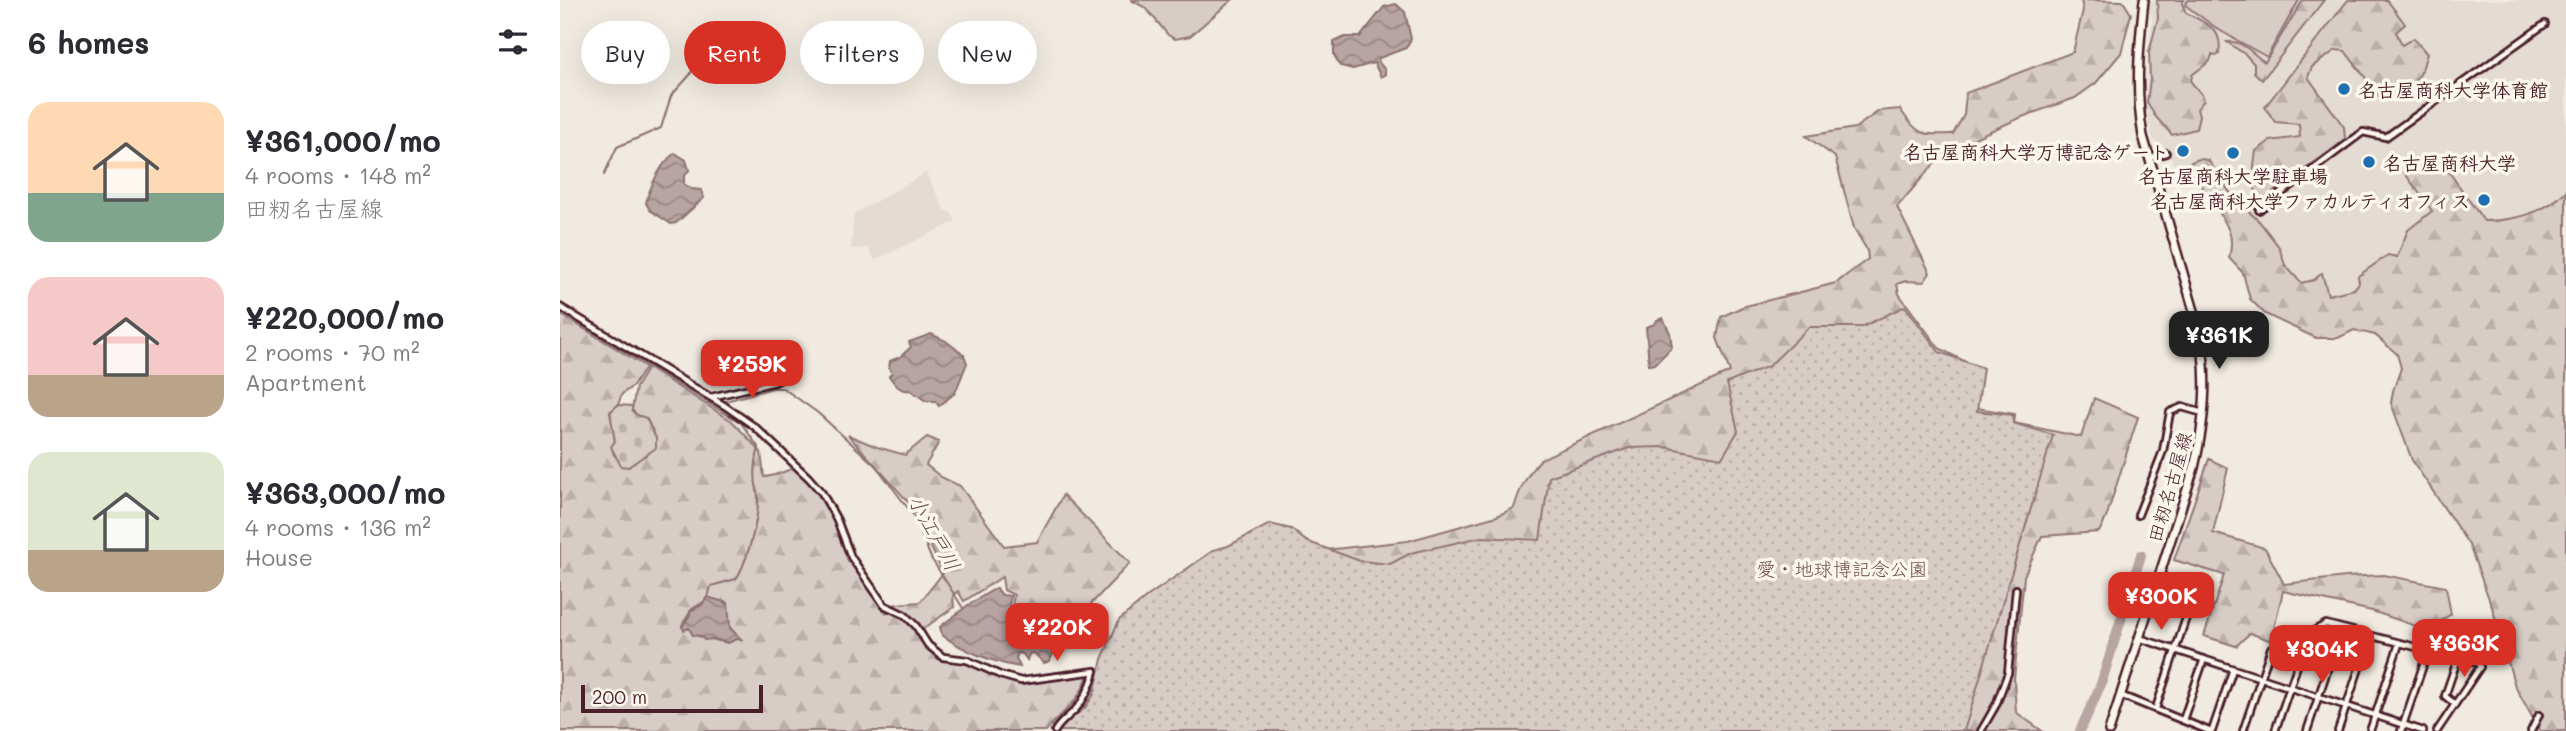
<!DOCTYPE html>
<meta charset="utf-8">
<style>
:root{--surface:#fff;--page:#f7f7f7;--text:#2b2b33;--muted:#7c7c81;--accent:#d93025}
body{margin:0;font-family:Mali,"Klee One",sans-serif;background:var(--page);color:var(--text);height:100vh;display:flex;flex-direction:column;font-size:26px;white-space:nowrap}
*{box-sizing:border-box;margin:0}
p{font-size:23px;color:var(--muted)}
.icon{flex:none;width:38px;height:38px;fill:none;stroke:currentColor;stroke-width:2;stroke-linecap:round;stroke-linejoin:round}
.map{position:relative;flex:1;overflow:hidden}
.panel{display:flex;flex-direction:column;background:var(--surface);width:560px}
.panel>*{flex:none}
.hud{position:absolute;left:21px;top:21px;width:665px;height:63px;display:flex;gap:14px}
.scale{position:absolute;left:21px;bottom:18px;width:182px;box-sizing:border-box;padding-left:7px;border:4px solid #4a1f2b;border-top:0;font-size:19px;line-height:24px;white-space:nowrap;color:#4a1f2b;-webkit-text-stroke:5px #fbf7ec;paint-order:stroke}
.price{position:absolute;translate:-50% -60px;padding:0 16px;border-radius:14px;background:var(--accent);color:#fff;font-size:23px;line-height:46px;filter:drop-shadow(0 2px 4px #0008)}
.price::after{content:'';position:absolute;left:50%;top:42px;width:21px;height:16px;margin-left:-10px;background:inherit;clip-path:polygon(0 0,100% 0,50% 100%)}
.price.on{background:#222;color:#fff}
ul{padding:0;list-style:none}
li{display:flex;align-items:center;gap:21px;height:175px;padding:0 28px}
li span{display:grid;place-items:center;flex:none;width:196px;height:140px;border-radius:21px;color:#555}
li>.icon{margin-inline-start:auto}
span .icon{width:84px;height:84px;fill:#fffc;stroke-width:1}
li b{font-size:30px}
h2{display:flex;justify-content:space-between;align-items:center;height:84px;padding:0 28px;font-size:30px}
.chip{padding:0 24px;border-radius:32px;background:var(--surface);box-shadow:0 7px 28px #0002;font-size:24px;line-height:63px}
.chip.on{background:var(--accent);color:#fff}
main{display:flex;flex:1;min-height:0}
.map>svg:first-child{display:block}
.built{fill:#e4dbd2}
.grass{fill:#d8ccc6;stroke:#917678;stroke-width:2}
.forest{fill:url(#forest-firs);stroke:#917678;stroke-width:2;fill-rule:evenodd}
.cemetery{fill:url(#cemetery-stones);stroke:#917678;stroke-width:2}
.park{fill:url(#park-dots);stroke:#917678;stroke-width:2}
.water{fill:url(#water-waves);stroke:#8c6f72;stroke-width:2}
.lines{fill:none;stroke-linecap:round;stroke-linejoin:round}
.stream{stroke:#8c6f72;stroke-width:2}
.river{stroke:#b8a4a2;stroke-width:10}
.street-casing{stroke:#4a1f2b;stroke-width:10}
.secondary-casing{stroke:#4a1f2b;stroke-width:12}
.street{stroke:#fbf7ec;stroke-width:4.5}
.secondary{stroke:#fbf7ec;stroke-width:7}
.poi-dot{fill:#1f6fb2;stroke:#fbf7ec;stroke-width:2.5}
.labels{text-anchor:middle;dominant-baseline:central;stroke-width:7;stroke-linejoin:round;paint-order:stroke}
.poi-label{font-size:19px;font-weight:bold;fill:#4a1f2b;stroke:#fbf7ec;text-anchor:start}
.street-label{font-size:19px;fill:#4a1f2b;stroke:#fbf7ec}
.park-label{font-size:19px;fill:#6e4a52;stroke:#fbf7ec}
.water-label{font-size:21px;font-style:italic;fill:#704e55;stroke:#fbf7ec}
</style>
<main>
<section class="panel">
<h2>6 homes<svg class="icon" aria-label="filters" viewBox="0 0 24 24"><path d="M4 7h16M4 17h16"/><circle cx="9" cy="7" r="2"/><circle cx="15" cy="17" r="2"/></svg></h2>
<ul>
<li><span style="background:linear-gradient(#ffd9b3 65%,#7fa58c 0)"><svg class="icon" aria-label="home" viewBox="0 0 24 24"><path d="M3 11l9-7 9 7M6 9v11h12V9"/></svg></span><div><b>¥361,000/mo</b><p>4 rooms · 148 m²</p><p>田籾名古屋線</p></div></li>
<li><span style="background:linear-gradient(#f6c9c9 70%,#b9a48a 0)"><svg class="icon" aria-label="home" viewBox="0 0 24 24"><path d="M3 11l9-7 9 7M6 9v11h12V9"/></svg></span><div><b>¥220,000/mo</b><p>2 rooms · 70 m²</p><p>Apartment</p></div></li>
<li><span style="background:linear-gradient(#dfe7d0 70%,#b9a48a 0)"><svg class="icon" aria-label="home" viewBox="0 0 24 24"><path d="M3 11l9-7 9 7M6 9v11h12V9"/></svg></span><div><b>¥363,000/mo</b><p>4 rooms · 136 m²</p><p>House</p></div></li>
</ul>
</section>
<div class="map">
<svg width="2006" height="731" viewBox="0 0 2006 731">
<defs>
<pattern id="forest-firs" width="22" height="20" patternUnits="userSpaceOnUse" patternTransform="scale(1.75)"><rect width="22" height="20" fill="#d8ccc6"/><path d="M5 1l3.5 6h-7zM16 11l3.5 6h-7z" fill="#bbafaa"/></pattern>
<pattern id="cemetery-stones" width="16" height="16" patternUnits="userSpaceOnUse" patternTransform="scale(1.75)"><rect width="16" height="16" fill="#d8ccc6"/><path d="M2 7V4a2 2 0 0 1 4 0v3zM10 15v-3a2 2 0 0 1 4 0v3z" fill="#bbafaa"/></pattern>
<pattern id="park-dots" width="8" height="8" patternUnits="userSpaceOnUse" patternTransform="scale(1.75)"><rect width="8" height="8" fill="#d8ccc6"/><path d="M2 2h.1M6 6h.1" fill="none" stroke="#bbafaa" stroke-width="1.8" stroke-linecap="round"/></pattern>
<pattern id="water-waves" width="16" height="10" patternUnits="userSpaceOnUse" patternTransform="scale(1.75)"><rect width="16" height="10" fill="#b8a4a2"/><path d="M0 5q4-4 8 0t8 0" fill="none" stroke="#988584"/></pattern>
</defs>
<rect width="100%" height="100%" fill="#f0eae0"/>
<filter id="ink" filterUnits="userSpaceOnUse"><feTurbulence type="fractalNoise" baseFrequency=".0143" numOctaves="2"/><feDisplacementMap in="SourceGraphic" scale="14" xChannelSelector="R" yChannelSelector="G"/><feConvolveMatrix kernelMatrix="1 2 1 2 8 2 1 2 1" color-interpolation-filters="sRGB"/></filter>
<g filter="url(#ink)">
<g class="built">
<path d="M1590,0h416v227l-161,51 -140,36 -15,-15 -7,-26 -14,-15 2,-15 -2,-12 -25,-44 -6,-8 -20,-10 -16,-24 -9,-5 -8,-33 7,-90 -3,-5z"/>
<path d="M366,173l19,38 6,1 5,9 -81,39 -7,-12 -17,1 3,-35z"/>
</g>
<g class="grass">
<path d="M571,0h101l-42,36 -15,3 -7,-4 -22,-27z"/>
<path d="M1628,0h111l-32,57 -48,-27 -34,-25z"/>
</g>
<g class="forest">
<path d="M1521,0l42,1 8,13 -10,39 -25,30 -21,15 -53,19 -77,34 -48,56 33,66 -6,9 -18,-1 -9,3 2,10 40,54 42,22 -4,38 38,6 -1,9 67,14 13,-39 44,19 -32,101 -7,14 -57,4 -18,40 -10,103 2,33 26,19h-978l35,-53 217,-127 92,-10 89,-25 17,-8c6,-20 13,-34 27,-49l189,-87 -13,-34 4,-21 21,-10 94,-24 32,-24 -1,-9 -13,-22 -19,-71 -29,-21 49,-8 24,-17 21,-2c18,27 22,26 53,25l11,-19 2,-22 107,-41 10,-42z"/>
<path d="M1597,0h27l-2,3 4,10c20,10 38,16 33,41l-3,2 -4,-1 -2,6 -18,14 -1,7 12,14 1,4 -7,9 2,6 -3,14 -24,6 -17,-19 -8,-14 3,-22 -1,-28 9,-34z"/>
<path d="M1743,0h21l-62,80 -8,-8v-8l-8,-9 -19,-13c17,-2 25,12 38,20z"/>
<path d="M1788,0h39l18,24 -9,8 6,13 12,-7 13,16c-3,7 -4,16 -8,22 -7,11 -28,22 -39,21l-35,-46 -9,-1 -24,17 -4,10 36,50 1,13 -85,62c-8,-14 -7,-35 -4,-51l14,-10 30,-4 -1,-13 -24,-2 -10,-15z"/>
<path d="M1639,159l9,1 25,37 26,24 20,26 6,18 16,18 13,-3 8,-7 6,22 26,-6 5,-6 -1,-7 30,-21 9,2 11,-27 24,-19 -28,-39 30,-9 15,9 35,49c29,0 61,-8 82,-30v540h-26l-25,-45 -23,-79 -23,-62 -57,-85 -21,-57 2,-12 8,-23 -4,-14 -22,-19 -21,-5 -16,8h-22l-51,-24 -15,-15 -7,-26 -14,-15c2,-8 3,-19 0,-27 -6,-15 -28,-49 -40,-60v-8z"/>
<path d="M0,314l86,53 -13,19 -11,8 -4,11 -8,7 5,29 -3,6 2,8 15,12 8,-8 9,-4 8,-22 -8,-15 -9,-3 -5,-5 4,-23 12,-19 84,53 29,31 3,25c11,0 21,-7 32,-9l24,25 7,12 18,44 33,51 3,8 6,5 9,-9 24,-2 23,-29 -31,-67 -64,-71 29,12 28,8 22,-18 12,5 -13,23 15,12 19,9 44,60 33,-4 26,-47 67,68 -39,41 -24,36 -47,-22 -8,-11 2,-12 -10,-5 -2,-13 -38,24 -6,-10 -5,4 1,12 -32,23 -7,-9 -4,3 17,23 14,12 28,6 51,20 67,-10c-11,32 -23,32 -42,56h-486zM145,601h20l3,2v19l8,17 -8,4 -35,-8 -3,-6 -8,-4 10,-16z"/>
<path d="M1649,459l19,9 -15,65 52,15 19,36 62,-7 38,-2 62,12 5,27 -24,16 -55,-19 -89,-20 -12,50 -21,-8 -14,13 -32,-10 20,-61 -50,-15z"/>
</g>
<path class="cemetery" d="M58,405l14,1v5l5,4 9,3 10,20v10l-28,19 -7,-1 -10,-19 4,-6 -5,-29z"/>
<path class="park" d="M1345,306l34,46 44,16 -6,43 36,4v8l40,12 -89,296h-905l3,-6 23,-17 9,-14 8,-35 17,-39 29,-24 66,-46 14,-4 42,-22 21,5 15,12 54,20 30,3 21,-11 70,-16 59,3 9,-63 80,-29 35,-1 58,11 16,-27 -11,-48 42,-17 40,-39h53z"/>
<g class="water">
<path d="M836,4l9,8 6,27 -5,9 -27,10 -1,3 7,9v5l-4,2 -7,-14 -21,6 -13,-3 -6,-11v-13l11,-5h15l24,-30z"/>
<path d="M115,153l11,7 3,10 -5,7v7l7,5 10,1 3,8 -28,25 -5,1 -21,-14 -4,-7c4,-17 15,-40 29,-50z"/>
<path d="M1103,318l7,15 2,14 -17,17 -6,1 -3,-38 9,-3 2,-4z"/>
<path d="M371,334l15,7 18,14 3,8 -12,30 -16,13 -4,-5h-9l-16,-11c-10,2 -16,-7 -21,-14l3,-3 -3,-5 1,-7 10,-4 11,-10 -2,-5z"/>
<path d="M436,588l6,7 9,1 -2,10c9,19 17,15 30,26 13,11 5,10 23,15l-8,4 -4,10 -6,2 -10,-10 -5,1 -2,6 -4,-6 -5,-1 -2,5 4,9c-25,-4 -57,-16 -78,-32l-2,-8 28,-22z"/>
<path d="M147,597l21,6 2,25 12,12 -6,-1 -8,4 -14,-4 -10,1 -3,-4 -8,-1 -4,-7 -5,2 -2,-3 8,-12v-4l12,-6z"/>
</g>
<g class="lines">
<g class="stream">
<path d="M44,175l13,-28 44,-19 10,-32 19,-21 16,-34 -7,-7"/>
<path d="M0,312l148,91h9"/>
<path d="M162,402l51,-14h10l35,25 58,53 38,50 17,42 32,50"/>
<path d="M148,597l3,-11 25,-7 2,-3c10,-18 24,-66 19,-86 -3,-13 -2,-28 2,-42l-18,-25 -33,-20"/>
</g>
<path class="river" d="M1520,731l21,-47 40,-129"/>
<g class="street-casing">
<g id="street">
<path d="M1590,158l16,-5"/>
<path d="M1699,210l104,-78 23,5 159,-113"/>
<path d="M0,307l165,99 30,21 54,51 13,15 15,27 14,37 29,42 4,6 21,10 11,11 12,19 15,12 24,3 33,15 21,6 74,-10c-4,14 -10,29 -21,40 -7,7 -14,11 -19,20"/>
<path d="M151,397l64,-15 15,-7"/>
<path d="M1578,515l25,-64 7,-39 12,-5 21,6"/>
<path d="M1579,638l284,93"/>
<path d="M1560,695l89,36"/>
<path d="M1895,704l-10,-8 13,-38"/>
<path d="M1596,708l39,-117 -38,-11"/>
<path d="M1623,720l21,-61"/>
<path d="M1421,731l15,-26 12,-32 8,-84"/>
<path d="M1652,731l21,-62"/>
<path d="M1683,731l28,-83"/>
<path d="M1715,731l33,-97 18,-10 152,39 2,4 -43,64"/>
<path d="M1747,731l34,-102"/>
<path d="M1778,731l32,-95"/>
<path d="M1810,731l29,-87"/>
<path d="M1841,731l27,-80"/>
<path d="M1971,731l8,-16"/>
</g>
</g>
<g class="secondary-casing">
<path id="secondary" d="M1549,731l85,-263c11,-47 15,-92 5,-140l-56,-192c-8,-46 -4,-90 1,-136"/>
</g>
<use href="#street" class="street"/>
<use href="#secondary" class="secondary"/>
</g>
</g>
<g class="poi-dot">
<circle cx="1784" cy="89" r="7"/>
<circle cx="1623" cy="151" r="7"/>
<circle cx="1673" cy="153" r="7"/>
<circle cx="1809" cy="162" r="7"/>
<circle cx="1924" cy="200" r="7"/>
</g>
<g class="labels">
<g class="poi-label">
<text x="1798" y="89">名古屋商科大学体育館</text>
<text x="1609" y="151" text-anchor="end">名古屋商科大学万博記念ゲート</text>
<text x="1823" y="162">名古屋商科大学</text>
<text x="1673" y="175" text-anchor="middle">名古屋商科大学駐車場</text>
<text x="1910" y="200" text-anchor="end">名古屋商科大学ファカルティオフィス</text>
</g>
<g class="street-label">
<text transform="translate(1609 487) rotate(-74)">田籾名古屋線</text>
</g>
<g class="park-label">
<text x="1282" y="568">愛・地球博記念公園</text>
</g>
<g class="water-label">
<text transform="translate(375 532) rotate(61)">小江戸川</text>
</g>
</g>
</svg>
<div class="scale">200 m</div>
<b class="price on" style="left:1659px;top:371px">¥361K</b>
<b class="price" style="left:192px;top:400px">¥259K</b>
<b class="price" style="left:1601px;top:632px">¥300K</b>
<b class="price" style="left:497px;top:663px">¥220K</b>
<b class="price" style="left:1904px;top:679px">¥363K</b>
<b class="price" style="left:1762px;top:685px">¥304K</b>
<div class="hud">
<a class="chip">Buy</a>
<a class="chip on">Rent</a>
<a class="chip">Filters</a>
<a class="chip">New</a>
</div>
</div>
</main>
